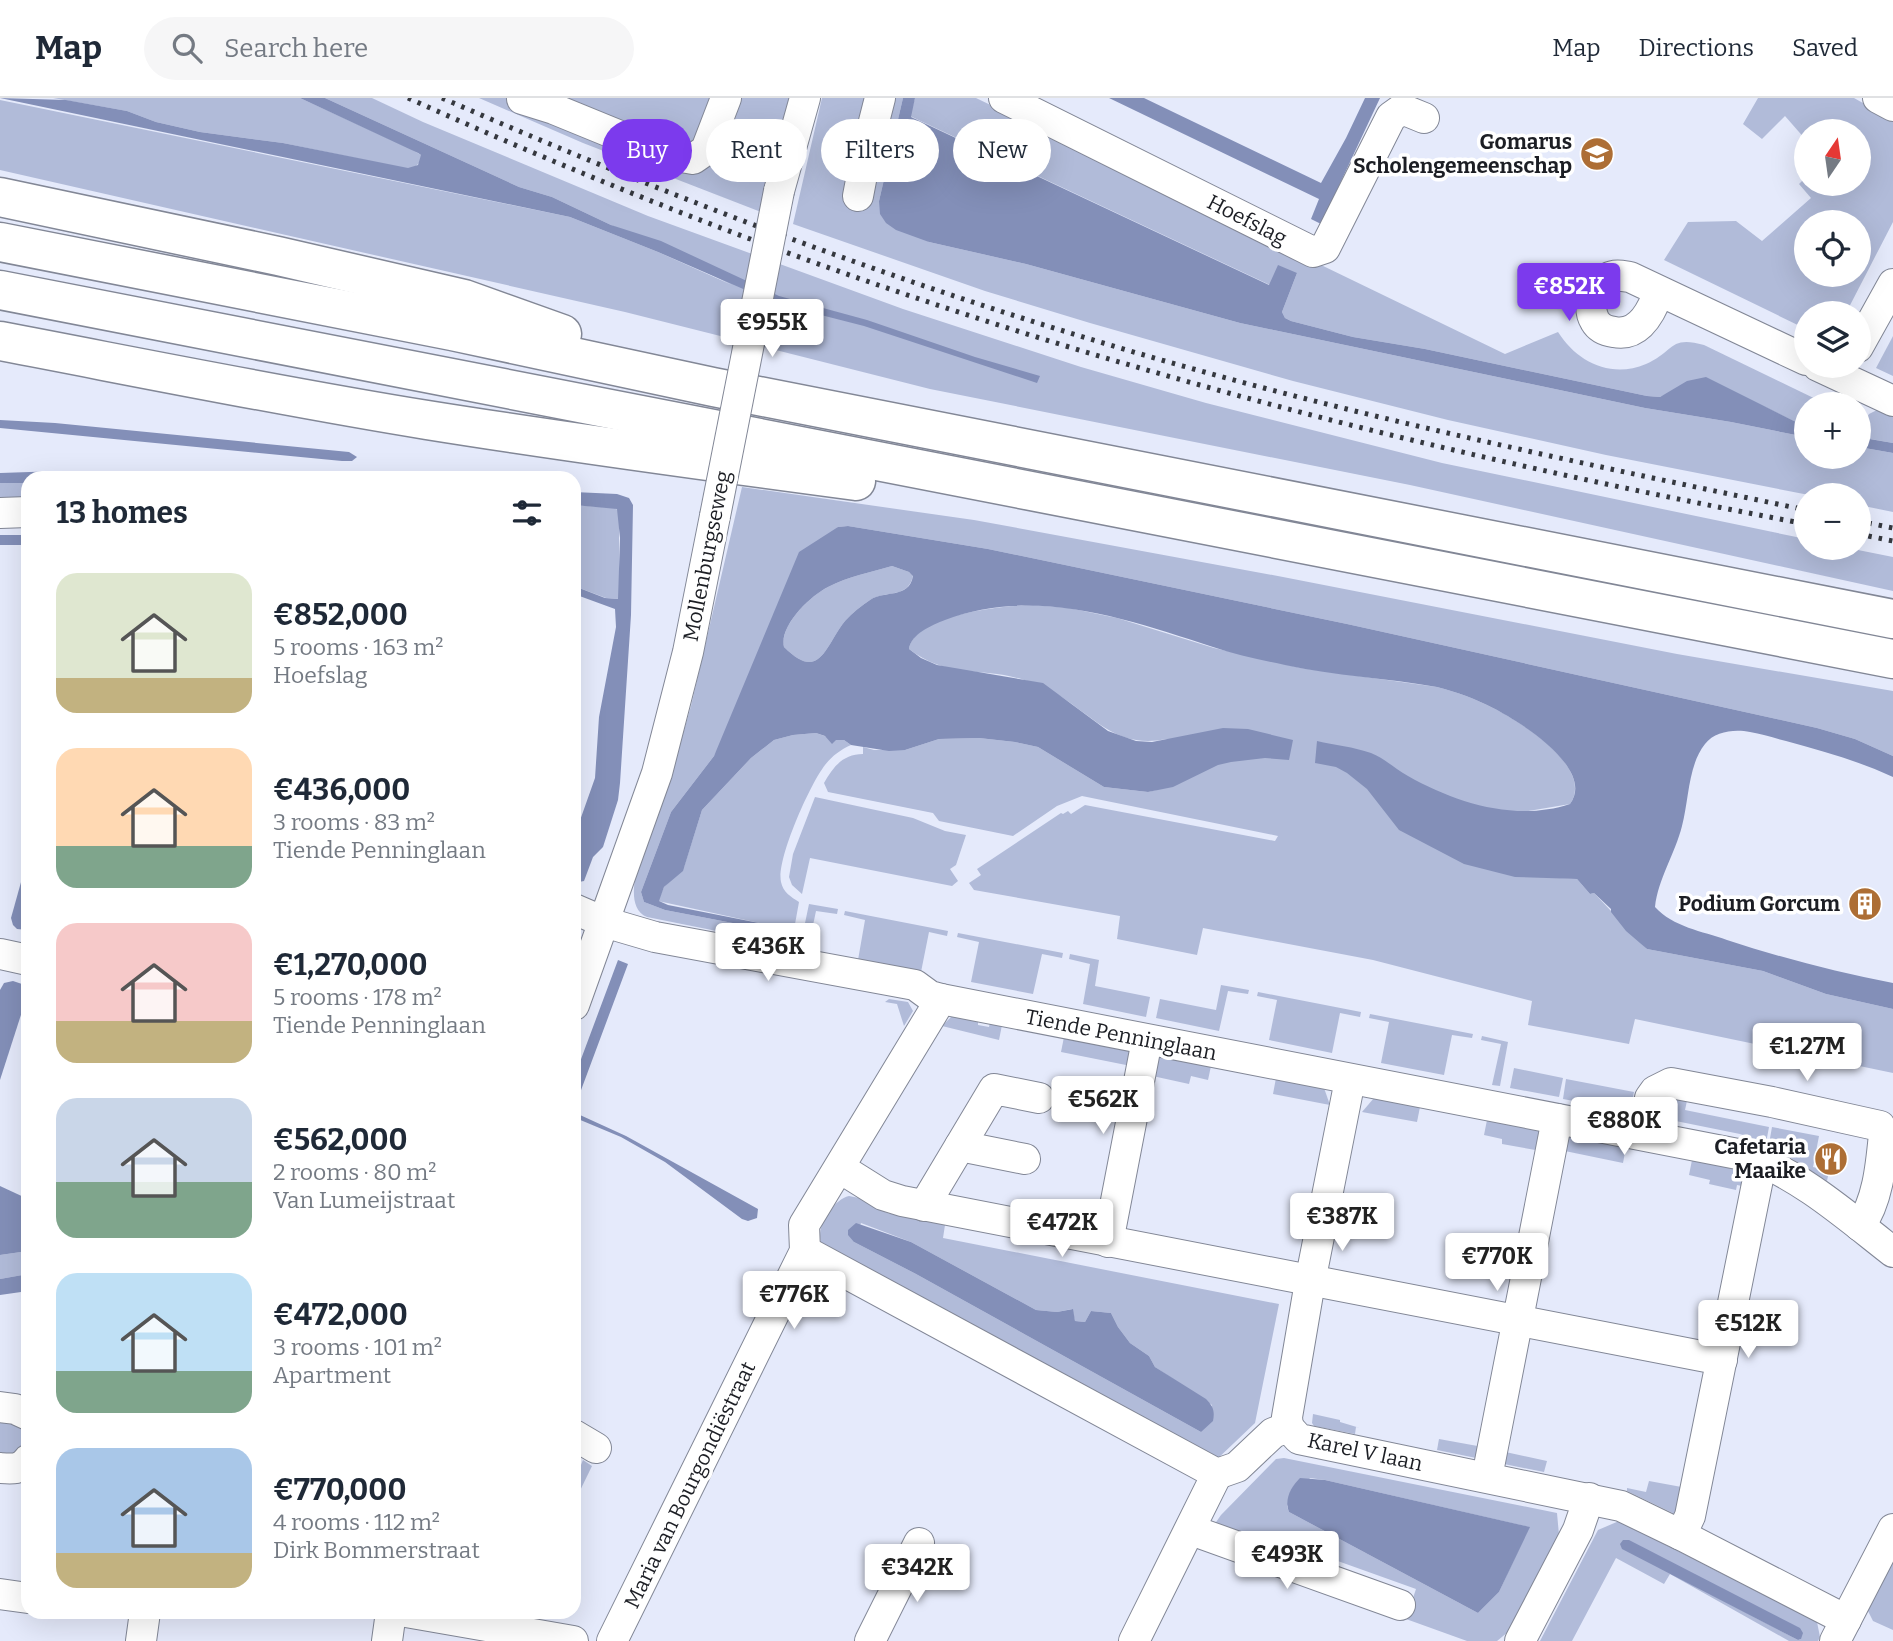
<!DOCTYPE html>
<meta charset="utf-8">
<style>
:root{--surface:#fff;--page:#f6f6f7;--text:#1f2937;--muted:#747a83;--line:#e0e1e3;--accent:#7c3aed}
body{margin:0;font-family:Bitter,serif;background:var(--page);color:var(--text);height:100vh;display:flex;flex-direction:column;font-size:26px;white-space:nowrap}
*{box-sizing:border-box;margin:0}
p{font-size:23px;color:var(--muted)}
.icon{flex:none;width:38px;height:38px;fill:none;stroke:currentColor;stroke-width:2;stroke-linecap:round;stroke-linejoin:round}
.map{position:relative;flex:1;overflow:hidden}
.drawer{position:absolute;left:21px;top:373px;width:560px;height:1148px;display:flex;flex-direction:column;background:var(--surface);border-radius:21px;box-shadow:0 7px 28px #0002}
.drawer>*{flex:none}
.banner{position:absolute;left:602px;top:21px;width:665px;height:63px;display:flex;gap:14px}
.needle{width:46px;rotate:13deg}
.buttons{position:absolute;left:1794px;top:21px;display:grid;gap:14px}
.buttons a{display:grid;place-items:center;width:77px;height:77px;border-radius:50%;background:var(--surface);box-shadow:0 7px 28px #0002;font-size:35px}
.price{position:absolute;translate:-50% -60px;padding:0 16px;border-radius:7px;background:#fff;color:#222;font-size:23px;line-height:46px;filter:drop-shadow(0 2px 4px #0008)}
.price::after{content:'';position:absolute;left:50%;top:42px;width:21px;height:16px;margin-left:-10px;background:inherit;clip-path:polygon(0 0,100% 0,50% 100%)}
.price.on{background:var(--accent);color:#fff}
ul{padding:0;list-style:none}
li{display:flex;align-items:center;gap:21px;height:175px;padding:0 35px}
li span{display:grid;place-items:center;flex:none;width:196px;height:140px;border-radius:21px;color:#555}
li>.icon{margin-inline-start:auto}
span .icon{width:84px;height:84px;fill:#fffc;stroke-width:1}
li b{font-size:30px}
h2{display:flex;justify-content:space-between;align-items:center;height:84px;padding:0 35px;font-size:30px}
.pill{padding:0 24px;border-radius:32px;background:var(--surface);box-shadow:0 7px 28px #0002;font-size:24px;line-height:63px}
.pill.on{background:var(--accent);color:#fff}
header{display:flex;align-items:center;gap:42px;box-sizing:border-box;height:98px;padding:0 35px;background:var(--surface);border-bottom:2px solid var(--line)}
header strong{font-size:33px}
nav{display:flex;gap:38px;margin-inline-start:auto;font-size:24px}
.search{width:490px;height:63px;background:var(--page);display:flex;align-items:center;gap:18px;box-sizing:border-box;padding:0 24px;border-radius:38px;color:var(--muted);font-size:26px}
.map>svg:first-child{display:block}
.green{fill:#b1bbd9;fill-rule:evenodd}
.water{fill:#838fb8;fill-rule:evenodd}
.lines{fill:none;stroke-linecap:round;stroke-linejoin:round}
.minor-casing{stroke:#828796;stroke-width:32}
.highway-casing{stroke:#828796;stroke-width:41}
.minor{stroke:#fff;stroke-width:30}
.highway{stroke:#fff;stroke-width:38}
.rail{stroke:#35383f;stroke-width:5;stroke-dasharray:3.5 7;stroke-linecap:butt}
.minor-bridge-casing{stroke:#828796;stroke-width:32;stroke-linecap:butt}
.minor-bridge{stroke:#fff;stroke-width:30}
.labels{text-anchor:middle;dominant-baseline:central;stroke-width:7;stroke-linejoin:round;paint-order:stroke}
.poi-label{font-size:21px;font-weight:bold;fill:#1c1e24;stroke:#fff;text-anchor:end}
.street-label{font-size:21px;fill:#1c1e24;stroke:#fff}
</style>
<header>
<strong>Map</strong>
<div class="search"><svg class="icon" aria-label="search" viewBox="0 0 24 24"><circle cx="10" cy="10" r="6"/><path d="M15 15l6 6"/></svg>Search here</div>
<nav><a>Map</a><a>Directions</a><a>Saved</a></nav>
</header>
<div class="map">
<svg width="1893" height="1543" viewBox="0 0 1893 1543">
<rect width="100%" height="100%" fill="#e5eafb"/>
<g class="green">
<path d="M53,0h247l109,50 12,7v6l-6,6 -7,2 -125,-26 -83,-11 -44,-10 -29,-11z"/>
<path d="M325,0h47l51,24 225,94 255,93 178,58 125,36 236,60 364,76v9h42l45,9v34l-483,-106 -480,-96 -305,-77 -625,-142v-70l570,117 88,35 74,33 -121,-60 -59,-28 -33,-10z"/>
<path d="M479,0h37l169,70 48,-70h62l-34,114 -178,-69z"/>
<path d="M546,0h173l-29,51z"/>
<path d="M822,0h81l-24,103 50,41 97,22 214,59 405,85 86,14 75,15v20h52l1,-10 34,6v59l-34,-7 -1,-10h-49l-203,-40 -158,-35 -155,-39 -203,-58 -105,-32 -192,-67z"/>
<path d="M915,0h61l529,256 53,-22c19,30 53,47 88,32 28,-12 23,-29 58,-19l122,59h-20v23l-41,-20 -96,-14 -9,4 -13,-1 -222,-47 -72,-12 -62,-16 -6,-3 -3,-6 15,-39 -27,12 -360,-169z"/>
<path d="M1758,0h96l39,22v102l-47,91h-40v16l-142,-69 24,-38 48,-1 26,20 49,-43 -12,-14 7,-7v7h52v-53h-52v9l-21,-24 -23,23 -19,-15zM1806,124h52v53h-52z"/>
<path d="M1893,238v40l-17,-8z"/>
<path d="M1879,311l14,6v28l-34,-6 -1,-17 6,2 5,-8z"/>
<rect x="0" y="385" width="28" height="14"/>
<path d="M742,389l232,33 309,57 394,77 216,37v65l-38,-17 -38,-11 -470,-104 -359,-75 -140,-23 -10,1 -124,229 -43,56 -30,80 3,10 21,8 104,20v-5l-111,-24 6,-14 20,-20 18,-57 49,-52 23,-18 19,-5 23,-2 20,7h8l7,5c-11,5 -19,11 -26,20 -15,19 -49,95 -44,117 2,10 10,15 18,20l-8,44 -144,-29c-15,-6 -14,-25 -12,-38l31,-86 25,-87z"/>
<path d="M574,407l41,3 4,3v88l-13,-1 -32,-12z"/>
<path d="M892,468l17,6 4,3c-4,24 -27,15 -43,25 -9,6 -18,13 -25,21 -20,25 -25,62 -61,26 -5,-21 26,-51 44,-60 19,-10 43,-15 64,-21z"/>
<path d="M1033,507l36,3 48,10 97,30 87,20 136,19c20,5 39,12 56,21 27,13 102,60 77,96l-47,8 -14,63 68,4 13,15 4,-1 53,56 116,22 63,23 67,15v64l-258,-54 -6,25 -101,-19 4,-24 -159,-41 -170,-32 -6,27 -80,-16 3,-23 -146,-26 -5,-7 12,-8 -4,-6 84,-56 2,1 5,-3 3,3 14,-9 190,36 3,-5 -196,-40 -25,10 -44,30 -74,-15 -6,-8 -105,-21 -4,-9c9,-16 19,-29 39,-29v-7l11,3h31l34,-11 40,-1 36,4 23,5 66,40 44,5 8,-2 11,-51c-46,9 -66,-15 -101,-39 -11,-8 -26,-15 -39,-19 -41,-15 -78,-1 -118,-32 7,-36 96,-43 124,-44z"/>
<path d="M815,699l98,21 32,13 21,4 -10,30 -6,4 8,12 -6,5 -142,-28 -8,36 -10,-9 -3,-8 4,-23z"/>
<path d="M809,806l29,5 -1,5 -21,-3 -8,38 -8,-2z"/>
<path d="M845,813l103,20 -1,5 -18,-4 -8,40 -63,-12 7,-40 -21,-5z"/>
<path d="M958,835l105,20 -1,5 -20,-4 -9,40 -62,-12 8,-40 -22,-5z"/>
<path d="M1070,856l29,6 -4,26 55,11 -4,20 -63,-13 7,-40 -21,-5z"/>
<path d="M1221,887l28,5 -1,4 -20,-3 -9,40 -63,-13 4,-19 56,11z"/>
<path d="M1258,894l103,20 -1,5 -20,-4 -8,40 -63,-13 8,-40 -20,-4z"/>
<path d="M889,901l19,3 5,9 -9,15 -7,-22 -12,-2z"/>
<path d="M1370,916l103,20 -1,4 -20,-3 -8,40 -63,-12 8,-41 -20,-4z"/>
<path d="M953,917l25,5v5l11,2 1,-5 12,3 -3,15 -57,-14z"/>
<path d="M1482,938l26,6 -8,44 -8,-1 9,-41 -20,-4z"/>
<path d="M1064,939l70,14 -3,15 -70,-14z"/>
<path d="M1153,956l58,12 -3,14 -17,-4 -2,8 -41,-9z"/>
<path d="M1514,970l49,10 -4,19 -49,-9z"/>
<path d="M1276,980l48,10 6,17 -57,-11z"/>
<path d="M1566,981l68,13 -2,9 -16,8 -53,-10z"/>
<path d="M1688,998l-3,14 84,17 -3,16 -26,-9 -84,-17 6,-19z"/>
<path d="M1374,1000l46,9 -3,15 -55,-10z"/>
<path d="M1487,1022l58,11 -4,20 -39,-7v-5l-18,-4z"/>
<path d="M1772,1029l47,9 -6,31 16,4 -2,10 -58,-37z"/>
<path d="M1563,1037l63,12 -3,16 -63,-13z"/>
<path d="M1692,1062l34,7 23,8 -2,12 -10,-2 -1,5 -27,-6 1,-4 -21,-5z"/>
<path d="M849,1098l10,2 28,15 58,12 -2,13 336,66 -24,119 -42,40 -391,-218c-8,-16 10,-45 27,-49zM861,1125l50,19 125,68 21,2 15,-3 3,12 10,1 6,-11 20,2 7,14 12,16 19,13 6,11 57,38 -11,27 -285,-158 -62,-32z"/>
<path d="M28,1153v23l-28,5v-24z"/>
<path d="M1313,1316l27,6v2l20,6 -4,-1 -1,7 -41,-8 -2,-3z"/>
<path d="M0,1321l20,7 5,12 -3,13 -22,11z"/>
<path d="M1439,1341l44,8 -2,12 -44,-9z"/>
<path d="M1501,1353l46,10 -3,11 -45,-9z"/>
<path d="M1284,1360l273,55 2,22 -43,85 -8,12 -11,9h-30l-61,-22 10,-30 -151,-54 -3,8 -48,-18 7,-10 55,-56zM1310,1380l15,2 204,47 -30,65 -21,21 -189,-101 -2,-6z"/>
<path d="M583,1362l9,6 -18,37v-21z"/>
<path d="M1649,1383l38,7 -6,29 -54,-26v-3l19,4z"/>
<path d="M1619,1423l198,101 3,15 -2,4h-29l-119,-67 -6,10 -48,-26 -44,83h-32l58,-111zM1621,1449l180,92 -3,1z"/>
<path d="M1893,1453v79l-20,-9 -7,-14z"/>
</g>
<g class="water">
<path d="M0,0l66,2 61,11 29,11 44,10 83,11 125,25 10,-3 3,-10 -3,-2 -118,-55h25l194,89 33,10 59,28 50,16 118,55 88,24 108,37 65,19 -3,7 -173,-57 -86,-22 -120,-52 -88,-35z"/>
<path d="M903,0h12l-4,19 358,168 9,-20 19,8 -15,39 3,6 6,3 62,16 72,12 222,47 13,1 27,-16 19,-4 100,50v10l-75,-15 -86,-14 -405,-85 -214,-59 -97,-22 -33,-12 -10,-7 -6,-9 -1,-13z"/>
<path d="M1109,0h35l177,85 25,-45 19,-40h15l-59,126 -10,-5 8,-20z"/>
<path d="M0,322l55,3 294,29 8,5 -5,4h-10l-342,-33z"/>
<path d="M1858,339l35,6v10l-34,-6z"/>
<path d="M60,373l101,1 122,6h-255v5h-28v-10z"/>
<path d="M574,394l43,2 12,4 4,7 -2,110 -11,168 -2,17 -15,47 -10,10 -9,24 -10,2v-52l4,-5 17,-48 4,-61 17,-90 -1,-18 -41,-15v-8l31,12 13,1 2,-61 -3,-29 -43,-4z"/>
<path d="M848,428l140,23 359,75 470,104 38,11 38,17v21c-34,-16 -71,-26 -107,-36 -12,-3 -24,-7 -36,-9 -15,-3 -35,-1 -45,12 -17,21 -16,56 -23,82 -7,28 -24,53 -27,81 18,20 47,24 72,33 55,18 109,32 166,43v26l-67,-15 -63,-23 -116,-22 -21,-18 -15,-19v-3l-17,-16 -4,1 -13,-15 -62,-2 -51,-13 -65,-34 -32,-41 -20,-16 -11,-6 -21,-4 2,-22c17,4 37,6 54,12 13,5 24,16 37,23 48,27 108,46 162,28 26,-35 -51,-83 -77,-96 -17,-9 -36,-16 -56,-21 -50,-9 -102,-11 -152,-22 -24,-5 -49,-10 -72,-18 -86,-28 -179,-61 -268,-27 -13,5 -34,14 -36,29l12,9 16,7 106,18 65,48 28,10 16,1 71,-14 25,1 45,11 -4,20 -24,-2 -34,4 -13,3 -45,22 -25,5 -44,-5 -66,-40 -23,-5 -36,-4 -40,1 -34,11 -16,1 -38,-6 -7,-5h-8l-4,4 -7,-8 -9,-3 -23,2 -19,5 -23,18 -49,52 -19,61 -19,16 -5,14 9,4 101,20v5l-104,-20 -21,-8 -3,-10 30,-80 43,-56 85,-204 39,-25zM892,468l17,6 4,4c-4,23 -28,14 -43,24 -9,6 -18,13 -25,21 -20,25 -25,62 -61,26 -5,-21 26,-51 44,-60 19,-10 43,-15 64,-21z"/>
<rect x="0" y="437" width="28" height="10"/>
<path d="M28,759v73l-11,-1 -4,-4 -2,-7z"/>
<path d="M618,862l10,4 -54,145 6,6 46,21 132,73 -1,9 -9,3 -6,-2 -77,-57 -44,-25 -43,-18 -4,1v-42z"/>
<path d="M13,883l15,5v7l-28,87v-90l4,-7z"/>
<path d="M0,1088l28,13v52l-28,4z"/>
<path d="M856,1125l55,19 125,68 21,2 16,-3 2,12 10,1 6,-11 20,2 7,14 12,16 19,13 6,11 51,32c7,7 9,12 7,22l-12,11 -285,-158 -62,-32 -6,-7v-5z"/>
<path d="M28,1176v17l-28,4v-16z"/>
<path d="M1300,1380l25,2 205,47 -31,65 -21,21 -189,-101c-5,-13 2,-25 11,-34z"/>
<path d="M1623,1442h6l171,88 3,5 -2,6 -3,1 -176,-91 -2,-5z"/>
</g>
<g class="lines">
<g class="minor-casing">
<g id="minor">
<path d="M1004,0l309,154 12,-4 66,-131 11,-8 22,9"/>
<path d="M1878,0l15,8"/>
<path d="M522,1l32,10 110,45 29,5 13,-9 20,-52"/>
<path d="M779,93l26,-93"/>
<path d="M858,98l9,-47 13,-51"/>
<path d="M1659,193c-7,20 -20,46 -45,41 -8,-1 -15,-4 -19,-11 -8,-13 -2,-37 13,-43 7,-4 15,-2 22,-1l176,83"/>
<path d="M1858,249l35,-63"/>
<path d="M1818,268l75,35"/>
<path d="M0,415l28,-1"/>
<path d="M574,811l30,13 51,15 260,48 15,11 11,3 807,157c54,20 100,61 145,96"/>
<path d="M0,856l28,6"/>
<path d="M574,907l83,-232 31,-121 27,-136"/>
<path d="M1643,1037l7,-37 5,-7 16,-8 101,19 108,24 4,8c-3,31 -6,67 -24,92"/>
<path d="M960,1048l65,13"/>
<path d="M840,1070l43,27 19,6 820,159"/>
<path d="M924,1108l70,-117 45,9"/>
<path d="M1108,1144l39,-202"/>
<path d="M805,1153l412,223 20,-7 36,-34 15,-6 11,12 322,67 60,29 165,85"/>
<path d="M0,1309l15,2 13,6"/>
<path d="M1288,1329l-1,-10 23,-135 40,-202"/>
<path d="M574,1337l22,13"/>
<path d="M0,1370c12,1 20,2 28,-8"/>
<path d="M1487,1379l70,-358"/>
<path d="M1191,1432l209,75"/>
<path d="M1681,1437l9,-19 68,-337 8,-16"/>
<path d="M0,1496l28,4"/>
<path d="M406,1514l167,29"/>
<path d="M141,1543l4,-29"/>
<path d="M387,1543l4,-29"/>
<path d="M612,1543l193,-390 -1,-26 137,-226"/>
<path d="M870,1543l49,-98"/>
<path d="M1134,1543l83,-167"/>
<path d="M1520,1543l58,-111 11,-32"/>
<path d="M1835,1543l58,-112"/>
</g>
</g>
<g class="highway-casing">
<g id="highway">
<path d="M0,99l278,59 186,43 98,35"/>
<path d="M0,144l452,89 261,56 1180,232"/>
<path d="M0,192l1893,369"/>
<path d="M0,243c142,27 284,56 427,79 143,23 286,42 429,61"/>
</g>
</g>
<use href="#minor" class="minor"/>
<use href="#highway" class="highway"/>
<g class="rail">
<path d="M408,0c244,110 496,203 753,276 212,61 428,109 645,150"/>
<path d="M442,0c243,106 492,199 748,270 204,57 410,99 616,142"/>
<path d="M1858,423l35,7"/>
<path d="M1858,436l35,7"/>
</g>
<g class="minor-bridge-casing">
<path id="minor-bridge" d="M715,418l64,-325"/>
</g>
<use href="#minor-bridge" class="minor-bridge"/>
</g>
<defs>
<g id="school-disc" transform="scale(1.75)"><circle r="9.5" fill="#ad6e35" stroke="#fff"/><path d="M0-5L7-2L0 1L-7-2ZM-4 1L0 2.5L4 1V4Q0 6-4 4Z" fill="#fff"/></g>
<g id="building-disc" transform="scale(1.75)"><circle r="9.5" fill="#ad6e35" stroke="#fff"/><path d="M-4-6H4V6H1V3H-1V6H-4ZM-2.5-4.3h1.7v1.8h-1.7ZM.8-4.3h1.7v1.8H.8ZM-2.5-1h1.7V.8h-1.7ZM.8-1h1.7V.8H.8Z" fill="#fff"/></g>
<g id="restaurant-disc" transform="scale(1.75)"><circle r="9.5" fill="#ad6e35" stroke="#fff"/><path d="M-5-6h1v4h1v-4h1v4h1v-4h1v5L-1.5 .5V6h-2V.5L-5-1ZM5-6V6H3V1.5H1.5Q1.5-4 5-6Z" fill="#fff"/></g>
</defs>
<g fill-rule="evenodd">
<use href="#school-disc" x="1597" y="56"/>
<use href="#building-disc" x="1865" y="806"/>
<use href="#restaurant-disc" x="1831" y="1061"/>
</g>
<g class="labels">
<g class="poi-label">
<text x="1572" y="44">Gomarus<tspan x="1572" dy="24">Scholengemeenschap</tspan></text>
<text x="1840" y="806">Podium Gorcum</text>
<text x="1806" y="1049">Cafetaria<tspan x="1806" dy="24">Maaike</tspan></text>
</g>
<g class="street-label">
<text transform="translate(1247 122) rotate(27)">Hoefslag</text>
<text transform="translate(707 458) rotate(-79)">Mollenburgseweg</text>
<text transform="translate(1121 937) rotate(11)">Tiende Penninglaan</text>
<text transform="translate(1365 1354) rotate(12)">Karel V laan</text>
<text transform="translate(690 1387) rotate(-64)">Maria van Bourgondiëstraat</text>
</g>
</g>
</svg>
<div class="buttons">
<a><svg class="needle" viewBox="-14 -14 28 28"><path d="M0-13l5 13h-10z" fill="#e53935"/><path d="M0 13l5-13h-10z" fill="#747a83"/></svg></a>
<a><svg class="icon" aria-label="locate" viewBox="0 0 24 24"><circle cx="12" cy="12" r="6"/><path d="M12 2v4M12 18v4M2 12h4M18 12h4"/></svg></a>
<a><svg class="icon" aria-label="layers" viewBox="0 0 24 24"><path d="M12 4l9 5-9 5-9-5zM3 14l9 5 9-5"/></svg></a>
<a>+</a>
<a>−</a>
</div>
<b class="price on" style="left:1569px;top:225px">€852K</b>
<b class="price" style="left:772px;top:261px">€955K</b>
<b class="price" style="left:768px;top:885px">€436K</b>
<b class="price" style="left:1807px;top:985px">€1.27M</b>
<b class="price" style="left:1103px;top:1038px">€562K</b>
<b class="price" style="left:1624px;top:1059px">€880K</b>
<b class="price" style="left:1342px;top:1155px">€387K</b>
<b class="price" style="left:1062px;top:1161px">€472K</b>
<b class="price" style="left:1497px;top:1195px">€770K</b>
<b class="price" style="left:794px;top:1233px">€776K</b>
<b class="price" style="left:1748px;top:1262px">€512K</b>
<b class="price" style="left:1287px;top:1493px">€493K</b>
<b class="price" style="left:917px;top:1506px">€342K</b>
<div class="banner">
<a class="pill on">Buy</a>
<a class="pill">Rent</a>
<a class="pill">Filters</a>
<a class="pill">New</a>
</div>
<section class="drawer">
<h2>13 homes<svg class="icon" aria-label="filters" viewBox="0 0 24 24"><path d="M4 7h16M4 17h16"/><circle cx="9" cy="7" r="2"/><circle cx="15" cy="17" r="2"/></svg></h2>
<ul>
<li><span style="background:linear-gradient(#dfe7d0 75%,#c2b280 0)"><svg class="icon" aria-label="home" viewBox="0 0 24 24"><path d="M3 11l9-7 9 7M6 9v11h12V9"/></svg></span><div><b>€852,000</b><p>5 rooms · 163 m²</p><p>Hoefslag</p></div></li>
<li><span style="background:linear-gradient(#ffd9b3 70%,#7fa58c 0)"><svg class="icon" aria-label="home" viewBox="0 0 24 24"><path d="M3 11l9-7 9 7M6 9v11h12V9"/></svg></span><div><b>€436,000</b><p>3 rooms · 83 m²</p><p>Tiende Penninglaan</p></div></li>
<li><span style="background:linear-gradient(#f6c9c9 70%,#c2b280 0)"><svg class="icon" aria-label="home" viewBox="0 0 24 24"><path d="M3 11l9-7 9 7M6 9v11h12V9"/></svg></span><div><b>€1,270,000</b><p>5 rooms · 178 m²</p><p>Tiende Penninglaan</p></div></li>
<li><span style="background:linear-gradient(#c9d6e8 60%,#7fa58c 0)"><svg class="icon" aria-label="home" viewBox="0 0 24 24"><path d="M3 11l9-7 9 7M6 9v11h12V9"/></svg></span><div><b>€562,000</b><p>2 rooms · 80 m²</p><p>Van Lumeijstraat</p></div></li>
<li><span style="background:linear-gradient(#bfe0f5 70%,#7fa58c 0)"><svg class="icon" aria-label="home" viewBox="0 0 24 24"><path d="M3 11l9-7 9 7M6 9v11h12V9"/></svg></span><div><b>€472,000</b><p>3 rooms · 101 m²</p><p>Apartment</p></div></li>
<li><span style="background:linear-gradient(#a9c7e8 75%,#c2b280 0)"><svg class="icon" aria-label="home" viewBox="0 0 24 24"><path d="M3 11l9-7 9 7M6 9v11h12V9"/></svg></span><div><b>€770,000</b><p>4 rooms · 112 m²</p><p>Dirk Bommerstraat</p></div></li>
</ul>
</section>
</div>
